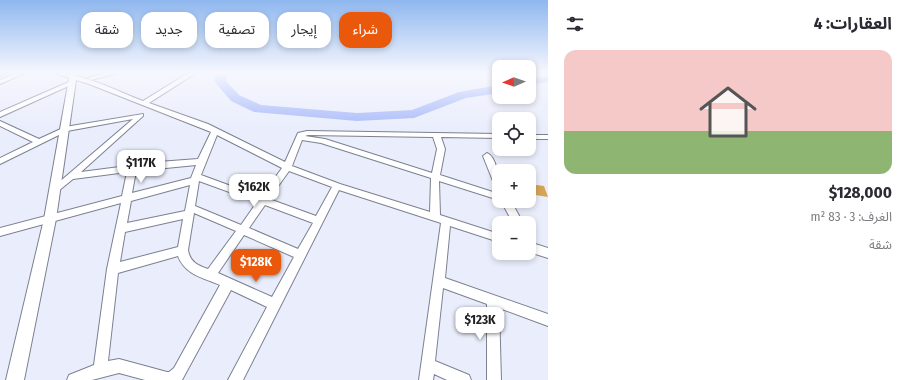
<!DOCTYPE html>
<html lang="ar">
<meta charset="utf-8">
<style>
:root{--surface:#fff;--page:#f7f7f7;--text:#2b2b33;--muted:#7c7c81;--accent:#ea580c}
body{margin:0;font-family:"Fira Sans Condensed","Noto Sans Arabic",sans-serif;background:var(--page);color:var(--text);direction:rtl;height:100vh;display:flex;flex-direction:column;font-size:15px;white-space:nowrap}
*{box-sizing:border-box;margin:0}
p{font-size:13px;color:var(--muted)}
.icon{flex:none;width:22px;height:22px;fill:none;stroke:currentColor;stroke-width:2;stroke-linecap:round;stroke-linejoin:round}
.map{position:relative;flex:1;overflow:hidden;direction:ltr}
.sheet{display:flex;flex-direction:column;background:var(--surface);width:360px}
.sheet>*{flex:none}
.banner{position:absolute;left:12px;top:12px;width:380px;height:36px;direction:rtl;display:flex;gap:8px}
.needle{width:26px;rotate:268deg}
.buttons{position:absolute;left:492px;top:60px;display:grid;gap:8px}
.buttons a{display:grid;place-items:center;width:44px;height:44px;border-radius:8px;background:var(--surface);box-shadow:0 2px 6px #0003;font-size:20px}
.price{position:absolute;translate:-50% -34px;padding:0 9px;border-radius:8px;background:#fff;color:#222;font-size:13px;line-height:26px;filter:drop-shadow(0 1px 2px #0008)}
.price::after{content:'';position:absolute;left:50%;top:24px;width:12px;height:9px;margin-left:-6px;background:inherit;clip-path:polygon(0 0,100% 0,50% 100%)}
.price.current{background:var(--accent);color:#fff}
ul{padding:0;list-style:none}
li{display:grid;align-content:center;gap:8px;height:212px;padding:0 16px}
li span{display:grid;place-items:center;height:124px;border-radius:12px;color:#555}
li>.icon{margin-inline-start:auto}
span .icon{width:72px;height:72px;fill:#fffc;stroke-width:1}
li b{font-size:17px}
h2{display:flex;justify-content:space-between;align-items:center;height:48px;padding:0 16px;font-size:17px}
.tag{padding:0 14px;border-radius:12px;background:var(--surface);box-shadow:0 2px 6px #0003;font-size:14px;line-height:36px}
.tag.current{background:var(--accent);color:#fff}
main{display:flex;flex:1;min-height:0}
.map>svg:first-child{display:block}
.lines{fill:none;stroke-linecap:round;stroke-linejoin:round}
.river{fill:#abbcfa;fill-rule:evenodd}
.building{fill:#d6a456}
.minor-casing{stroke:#7c8090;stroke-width:2}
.tertiary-casing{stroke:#7c8090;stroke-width:2}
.minor{fill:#fff;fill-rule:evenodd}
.tertiary{fill:#fff;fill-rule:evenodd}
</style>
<main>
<section class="sheet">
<h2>العقارات: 4<svg class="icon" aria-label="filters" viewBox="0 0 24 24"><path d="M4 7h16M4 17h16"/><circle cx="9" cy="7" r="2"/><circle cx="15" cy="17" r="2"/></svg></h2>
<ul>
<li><span style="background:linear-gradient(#f6c9c9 65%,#8fb573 0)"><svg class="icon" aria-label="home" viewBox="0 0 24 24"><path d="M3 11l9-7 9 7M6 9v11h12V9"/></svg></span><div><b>$128,000</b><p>الغرف: 3 · 83 m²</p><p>شقة</p></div></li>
</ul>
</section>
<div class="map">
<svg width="548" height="380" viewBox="0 0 548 380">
<rect width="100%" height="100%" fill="#eaeefc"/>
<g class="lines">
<g class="river">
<path d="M217,73h11l-2,8 13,14 22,10 96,8 55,-3 47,-18 40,-7v8l-33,5 -52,20 -57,3 -103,-9 -23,-11 -17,-20z"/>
<path d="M548,76v6l-19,3v-6z"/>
</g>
</g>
<path class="building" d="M529,184l15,2 4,11 -19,-3z"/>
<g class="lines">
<g class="minor-casing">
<g id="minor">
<path d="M0,73h6l-6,3z"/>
<path d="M16,73h9l-25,11v-4z"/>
<path d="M54,73c29,0 63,18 89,28l45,-28h8l-47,30 59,21 77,38 13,-29 9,-2 192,3v4l-58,-1 4,12 -5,26 59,19v6l-60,-19 1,34 59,19v8l-49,-16 -5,52 103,36v12l-49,-18 2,72h-14v-76l-44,-16 -8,73 34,14 2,5h-24l-13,-6 -1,6h-14l22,-157 -102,-33 -96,190h-15l39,-73 -36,-17 -49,90h-37l-26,-7 -27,7h-25l2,-5 25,-10 13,-96 14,-66 -121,33v-8l122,-32 5,-24 -54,7 -16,13 -3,1 -4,-3 83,-71 -66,12 -67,33v-6l33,-16 -33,-16v-5l39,18 26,-12 78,-13v2l-62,56 77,-10 40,-3 13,-27 -122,-48zM217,135l65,33 -21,29 -60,-22zM308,135l125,2 4,12 -5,24 -107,-34 -20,-3zM302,140l19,3 110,35 -1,34 -90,-28 -48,-18zM196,165l-5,13 -59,15 4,-22zM289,171l43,16 -16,29 -47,-17zM199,181l58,21 -16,23 -46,-19zM190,185l-5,26 -58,12 4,-22zM265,205l48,18 -15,26 -49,-21zM194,213l42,18 -28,38c-11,-4 -18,-7 -20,-19zM183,219l-5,28 -58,15 5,-30zM244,235l50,22 -22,40 -54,-24zM178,256c7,19 26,22 42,29l-46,83 -5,4h-2l-48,-13 -11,2 10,-88z"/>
<path d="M105,73h13l-27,7 -3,-2z"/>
<path d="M71,81l3,2 -1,1 -73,33v-5z"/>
<rect x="529" y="135" width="19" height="4"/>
<path d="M487,153c10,4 12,27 12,36l-4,-3 -12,-30z"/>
<path d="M501,201h10l12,22h-10z"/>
<path d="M529,242l19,6v10l-19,-6z"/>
</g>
</g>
<g class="tertiary-casing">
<path id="tertiary" d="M70,73h7l-21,146 -32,161h-18l38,-161z"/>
</g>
<use href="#minor" class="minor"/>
<use href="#tertiary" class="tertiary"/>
</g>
<linearGradient id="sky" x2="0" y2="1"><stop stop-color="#8fb7ef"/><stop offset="0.57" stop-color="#f6f7fe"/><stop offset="1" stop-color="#f6f7fe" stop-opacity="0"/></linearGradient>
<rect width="548" height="127" fill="url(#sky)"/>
</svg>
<div class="buttons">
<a><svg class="needle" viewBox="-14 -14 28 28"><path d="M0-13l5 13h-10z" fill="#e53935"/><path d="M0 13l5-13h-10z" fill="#7c7c81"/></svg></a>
<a><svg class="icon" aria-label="locate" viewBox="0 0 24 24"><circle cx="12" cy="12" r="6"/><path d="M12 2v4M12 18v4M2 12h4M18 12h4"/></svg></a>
<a>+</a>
<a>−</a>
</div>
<b class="price" style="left:141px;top:184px">$117K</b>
<b class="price" style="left:254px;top:208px">$162K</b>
<b class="price current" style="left:256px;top:283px">$128K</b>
<b class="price" style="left:480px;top:341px">$123K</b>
<div class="banner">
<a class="tag current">شراء</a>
<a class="tag">إيجار</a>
<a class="tag">تصفية</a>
<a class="tag">جديد</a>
<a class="tag">شقة</a>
</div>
</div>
</main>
